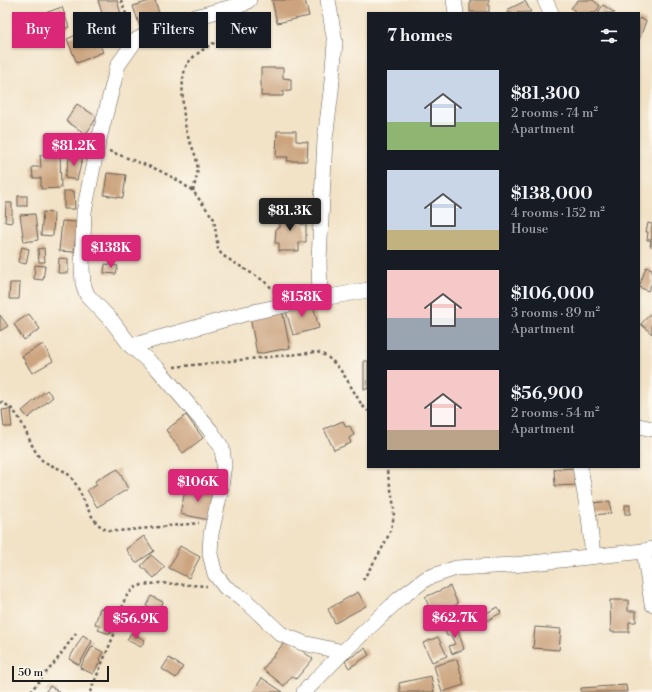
<!DOCTYPE html>
<meta charset="utf-8">
<style>
:root{--surface:#171b24;--page:#20242c;--text:#f1f3f6;--muted:#9ea1a6;--accent:#db2777}
body{margin:0;font-family:"Libre Bodoni",serif;background:var(--page);color:var(--text);height:100vh;display:flex;flex-direction:column;font-size:15px;white-space:nowrap}
*{box-sizing:border-box;margin:0}
p{font-size:13px;color:var(--muted)}
.icon{flex:none;width:22px;height:22px;fill:none;stroke:currentColor;stroke-width:2;stroke-linecap:round;stroke-linejoin:round}
.map{position:relative;flex:1;overflow:hidden}
.drawer{position:absolute;left:367px;top:12px;width:273px;height:456px;display:flex;flex-direction:column;background:var(--surface);border-radius:0px;box-shadow:0 1px 3px #0004}
.drawer>*{flex:none}
.guide{position:absolute;left:12px;top:12px;width:295px;height:36px;display:flex;gap:8px}
.scale{position:absolute;left:12px;bottom:10px;width:97px;box-sizing:border-box;padding-left:4px;border:2px solid #1c1c1c;border-top:0;font-size:11px;line-height:14px;white-space:nowrap;color:#1c1c1c;-webkit-text-stroke:3px #fbf7ec;paint-order:stroke}
.price{position:absolute;translate:-50% -34px;padding:0 9px;border-radius:4px;background:var(--accent);color:#fff;font-size:13px;line-height:26px;filter:drop-shadow(0 1px 2px #0008)}
.price::after{content:'';position:absolute;left:50%;top:24px;width:12px;height:9px;margin-left:-6px;background:inherit;clip-path:polygon(0 0,100% 0,50% 100%)}
.price.selected{background:#222;color:#fff}
ul{padding:0;list-style:none}
li{display:flex;align-items:center;gap:12px;height:100px;padding:0 20px}
li span{display:grid;place-items:center;flex:none;width:112px;height:80px;border-radius:0px;color:#555}
li>.icon{margin-inline-start:auto}
span .icon{width:48px;height:48px;fill:#fffc;stroke-width:1}
li b{font-size:17px}
h2{display:flex;justify-content:space-between;align-items:center;height:48px;padding:0 20px;font-size:17px}
.chip{padding:0 14px;border-radius:0px;background:var(--surface);box-shadow:0 1px 3px #0004;font-size:14px;line-height:36px}
.chip.selected{background:var(--accent);color:#fff}
.map>svg:first-child{display:block}
.building{fill:#cca47f}
.lines{fill:none;stroke-linecap:round;stroke-linejoin:round}
.street-casing{stroke:#676158;stroke-width:16}
.path{stroke:#676158;stroke-width:2.5;stroke-dasharray:3 3;stroke-linecap:butt}
.street{stroke:#fff;stroke-width:15}
</style>
<div class="map">
<svg width="652" height="692" viewBox="0 0 652 692">
<rect width="100%" height="100%" fill="#fbf7ec"/>
<filter id="ink" filterUnits="userSpaceOnUse"><feTurbulence type="fractalNoise" baseFrequency=".025" numOctaves="2"/><feDisplacementMap in="SourceGraphic" scale="8" xChannelSelector="R" yChannelSelector="G"/><feConvolveMatrix kernelMatrix="1 2 1 2 8 2 1 2 1" color-interpolation-filters="sRGB"/></filter>
<filter id="wash" filterUnits="userSpaceOnUse"><feTurbulence type="fractalNoise" baseFrequency=".012" numOctaves="4" result="noise"/><feDisplacementMap in="SourceGraphic" scale="16" xChannelSelector="R" yChannelSelector="G"/><feGaussianBlur stdDeviation="0.9" result="paint"/><feColorMatrix in="noise" values="0 0 0 0 0 0 0 0 0 0 0 0 0 0 0 0 0 1.4 0 .05"/><feComposite in="paint" operator="in"/></filter>
<g filter="url(#wash)">
<rect width="100%" height="100%" fill="#f2e2c6"/>
<g id="blocks">
<g class="building">
<path d="M98,0h19l4,14 -17,6z"/>
<path d="M153,0h2l7,23 -21,7 -8,-24z"/>
<path d="M272,0h33l4,16 -32,7z"/>
<rect x="470" y="0" width="19" height="12"/>
<path d="M578,0h15l7,6 -5,7h-18l-6,-5z"/>
<path d="M525,1l6,11 -23,1 -1,-3z"/>
<path d="M603,5l12,8h-17z"/>
<path d="M62,7l7,20 -27,10 -8,-20z"/>
<path d="M639,18l7,3 -7,19z"/>
<path d="M93,28l10,24 -26,11 -10,-24z"/>
<path d="M261,68h22v10l8,1v12h-8v5h-22z"/>
<path d="M77,104l20,13 -11,17 -20,-13z"/>
<path d="M277,131h19v10l12,1 -1,19h-20l1,-4h-12z"/>
<path d="M60,154l1,34 -20,1v-11h-8l-1,-11h9l-1,-12z"/>
<path d="M70,154l13,2 -6,24 -12,-2z"/>
<path d="M107,173l19,2 -3,23 -19,-3z"/>
<path d="M64,191h10l1,18h-11z"/>
<rect x="18" y="196" width="9" height="10"/>
<path d="M6,203h6v20l-7,-1z"/>
<path d="M43,212l11,1 -1,23 -12,-1z"/>
<path d="M280,212h20v12h6v18h-7v9h-20v-8h-4l1,-15h4z"/>
<path d="M35,214l3,26 -14,2 -4,-27z"/>
<path d="M62,221l15,1 -3,30 -15,-1z"/>
<path d="M648,223l4,1v22h-2l1,-6h-4l1,-8h-2z"/>
<path d="M22,247l7,2 -3,15 -8,-2z"/>
<path d="M44,248l1,14h-6l-1,-13z"/>
<path d="M59,258l9,1v14h-10z"/>
<path d="M105,264l13,2 -2,8 -12,-1z"/>
<path d="M35,265l10,1 -2,14 -9,-1z"/>
<path d="M646,267l6,2v14l-4,8 -9,-4z"/>
<path d="M10,283h10l-1,16h-10z"/>
<path d="M312,301l7,27 -26,7 -8,-27z"/>
<path d="M282,310l8,38 -33,6 -7,-37z"/>
<path d="M652,312v22l-11,-10z"/>
<path d="M29,314l11,15 -16,11 -10,-16z"/>
<path d="M0,315l8,11 -8,5z"/>
<path d="M43,344l10,17 -21,12 -10,-17z"/>
<rect x="364" y="361" width="4" height="28"/>
<path d="M47,390l6,7 -25,21 -6,-7z"/>
<path d="M10,409l2,18h-8l-2,-17z"/>
<path d="M186,415l17,23 -20,15 -17,-23z"/>
<path d="M343,421l3,6 4,-1 4,9 -5,3 2,5 -17,7 -10,-21z"/>
<path d="M576,468l1,17 -22,1 -1,-17z"/>
<path d="M118,469l10,20 -31,18 -10,-17 10,-5 -2,-4z"/>
<path d="M186,486l29,6 -6,28 -29,-6z"/>
<path d="M610,501l1,12 -17,2 -2,-12z"/>
<rect x="625" y="505" width="5" height="9"/>
<path d="M144,536l10,15 -18,12 -10,-14z"/>
<path d="M180,546l20,11 -11,21 -20,-10z"/>
<path d="M151,555l14,12 -11,11 -13,-12z"/>
<path d="M450,586l8,18 -26,11 -7,-18z"/>
<path d="M358,592l8,14 -31,17 -7,-14z"/>
<path d="M151,596l12,6 -4,10 -13,-6z"/>
<path d="M610,600h18v11h8v11h-7v10h-18z"/>
<path d="M498,607l3,6 -15,8 -3,-6z"/>
<path d="M100,608l16,6 -6,20 -12,-4 2,-4 -5,-2z"/>
<path d="M456,624l8,25 -12,5 -3,-8 6,-2 -4,-9 -4,1 -3,-8z"/>
<path d="M535,627l26,2 -2,21 -26,-2z"/>
<path d="M131,633l14,7 -4,7 -14,-7z"/>
<path d="M83,635l9,6 -13,24 -10,-6z"/>
<path d="M438,637l9,19 -15,6 -9,-19z"/>
<path d="M287,639l26,20 -17,20 -4,-3 -8,10 -21,-17z"/>
<path d="M92,646l11,6 -4,7 2,1 -8,14 -13,-6z"/>
<path d="M365,648l4,7 -20,13 -4,-7z"/>
<path d="M169,658l14,9 -7,11 -14,-9z"/>
<path d="M457,659l7,26 -22,7 -8,-26z"/>
<path d="M431,676l3,16h-34l-1,-9z"/>
<path d="M262,678l21,14h-30z"/>
<path d="M626,685l1,7h-46v-4z"/>
<path d="M50,686l9,6h-14z"/>
</g>
</g>
</g>
<g filter="url(#ink)">
<use href="#blocks" fill-opacity="0" stroke="#676158" stroke-width="1"/>
<g class="lines">
<g class="street-casing">
<g id="street">
<path d="M249,0l-6,4 -84,23 -24,14 -17,24 -21,82 -13,65 -2,56 1,15 4,12 25,26 19,25 27,23 52,61 12,18 2,17 -4,28 -9,41 -1,20 5,20 10,13 19,12 37,35 22,9 40,9"/>
<path d="M454,0l2,13"/>
<path d="M545,0l6,13"/>
<path d="M320,299l-1,-39 6,-121 6,-47 4,-49 -7,-43"/>
<path d="M131,346l113,-32 46,-10 78,-14"/>
<path d="M639,426l13,3"/>
<path d="M580,467l9,50 4,39"/>
<path d="M644,551l8,53"/>
<path d="M304,692l39,-40 56,-53 28,-21 29,-10 57,-3 131,-14 8,-2"/>
</g>
</g>
<g class="path">
<path d="M121,0l10,28"/>
<path d="M109,151l47,18 18,9 19,13 21,28 4,30 4,6 42,26 14,13"/>
<path d="M193,191c2,-9 6,-18 4,-27 -1,-12 -9,-23 -11,-35 -3,-15 -7,-54 2,-66 10,-13 27,-20 40,-28l4,-5 4,-10"/>
<path d="M174,367l143,-15c17,5 28,24 36,38 5,8 8,16 15,21"/>
<path d="M0,402c23,7 26,39 40,56 7,8 21,9 29,17 14,14 18,47 38,55 3,1 8,1 12,1l80,-8"/>
<path d="M363,580c12,-21 31,-45 31,-70 -1,-14 -5,-29 -8,-43"/>
<path d="M30,692l26,-31 20,-28"/>
<path d="M90,692l26,-62 9,-32 9,-10 8,-3 17,-2 48,3"/>
</g>
<use href="#street" class="street"/>
</g>
</g>
</svg>
<div class="scale">50 m</div>
<b class="price" style="left:74px;top:167px">$81.2K</b>
<b class="price selected" style="left:290px;top:232px">$81.3K</b>
<b class="price" style="left:111px;top:269px">$138K</b>
<b class="price" style="left:302px;top:318px">$158K</b>
<b class="price" style="left:198px;top:503px">$106K</b>
<b class="price" style="left:455px;top:639px">$62.7K</b>
<b class="price" style="left:136px;top:640px">$56.9K</b>
<div class="guide">
<a class="chip selected">Buy</a>
<a class="chip">Rent</a>
<a class="chip">Filters</a>
<a class="chip">New</a>
</div>
<section class="drawer">
<h2>7 homes<svg class="icon" aria-label="filters" viewBox="0 0 24 24"><path d="M4 7h16M4 17h16"/><circle cx="9" cy="7" r="2"/><circle cx="15" cy="17" r="2"/></svg></h2>
<ul>
<li><span style="background:linear-gradient(#c9d6e8 65%,#8fb573 0)"><svg class="icon" aria-label="home" viewBox="0 0 24 24"><path d="M3 11l9-7 9 7M6 9v11h12V9"/></svg></span><div><b>$81,300</b><p>2 rooms · 74 m²</p><p>Apartment</p></div></li>
<li><span style="background:linear-gradient(#c9d6e8 75%,#c2b280 0)"><svg class="icon" aria-label="home" viewBox="0 0 24 24"><path d="M3 11l9-7 9 7M6 9v11h12V9"/></svg></span><div><b>$138,000</b><p>4 rooms · 152 m²</p><p>House</p></div></li>
<li><span style="background:linear-gradient(#f6c9c9 60%,#9aa5b1 0)"><svg class="icon" aria-label="home" viewBox="0 0 24 24"><path d="M3 11l9-7 9 7M6 9v11h12V9"/></svg></span><div><b>$106,000</b><p>3 rooms · 89 m²</p><p>Apartment</p></div></li>
<li><span style="background:linear-gradient(#f6c9c9 75%,#b9a48a 0)"><svg class="icon" aria-label="home" viewBox="0 0 24 24"><path d="M3 11l9-7 9 7M6 9v11h12V9"/></svg></span><div><b>$56,900</b><p>2 rooms · 54 m²</p><p>Apartment</p></div></li>
</ul>
</section>
</div>
